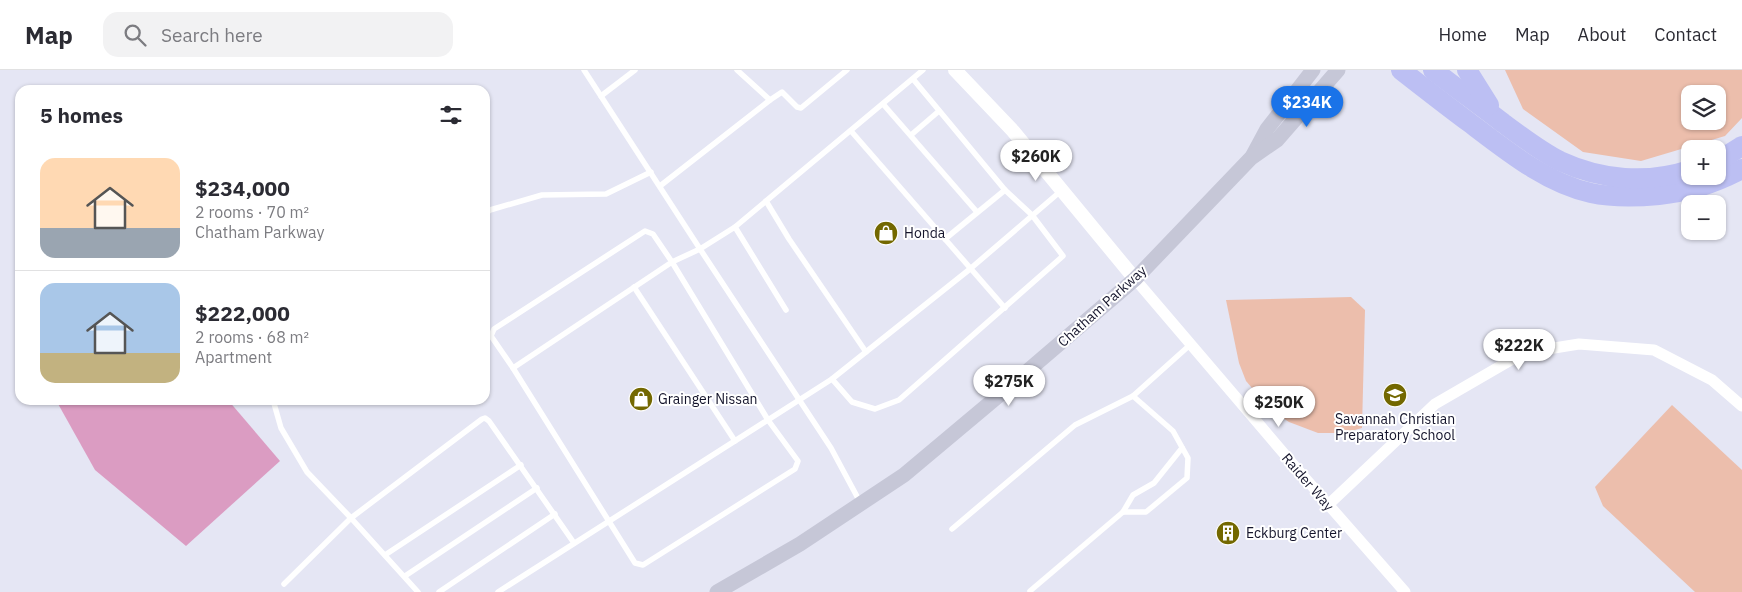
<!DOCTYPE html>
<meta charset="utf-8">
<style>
:root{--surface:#fff;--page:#f2f2f3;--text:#2b2b33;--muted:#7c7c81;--line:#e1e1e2;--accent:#1a73e8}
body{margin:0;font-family:"IBM Plex Sans",sans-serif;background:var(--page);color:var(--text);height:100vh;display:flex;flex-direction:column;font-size:19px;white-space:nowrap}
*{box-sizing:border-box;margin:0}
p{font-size:16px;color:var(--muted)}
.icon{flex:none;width:28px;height:28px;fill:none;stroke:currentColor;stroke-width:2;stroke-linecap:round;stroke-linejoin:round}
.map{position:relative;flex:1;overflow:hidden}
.drawer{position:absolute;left:15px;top:15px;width:475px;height:320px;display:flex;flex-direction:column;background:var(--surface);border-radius:15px;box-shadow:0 1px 4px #0004}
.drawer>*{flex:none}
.controls{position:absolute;left:1681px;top:15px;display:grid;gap:10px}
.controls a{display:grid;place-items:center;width:45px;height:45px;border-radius:10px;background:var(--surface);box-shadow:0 1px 4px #0004;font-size:25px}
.price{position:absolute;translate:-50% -42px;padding:0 11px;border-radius:18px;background:#fff;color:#222;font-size:16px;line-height:32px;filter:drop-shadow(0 1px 2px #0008)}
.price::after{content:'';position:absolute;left:50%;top:30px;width:15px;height:11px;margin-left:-8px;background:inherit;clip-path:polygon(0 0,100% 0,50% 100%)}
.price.active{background:var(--accent);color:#fff}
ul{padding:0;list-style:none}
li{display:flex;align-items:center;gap:15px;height:125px;padding:0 25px}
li+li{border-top:1px solid var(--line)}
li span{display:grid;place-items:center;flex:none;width:140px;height:100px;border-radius:15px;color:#555}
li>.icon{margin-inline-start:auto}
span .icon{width:60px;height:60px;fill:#fffc;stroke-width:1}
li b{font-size:21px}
h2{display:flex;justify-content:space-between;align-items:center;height:60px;padding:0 25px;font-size:21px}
header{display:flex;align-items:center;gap:30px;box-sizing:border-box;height:70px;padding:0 25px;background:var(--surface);border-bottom:1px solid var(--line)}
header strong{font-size:24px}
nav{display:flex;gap:28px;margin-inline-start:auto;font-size:18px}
.search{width:350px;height:45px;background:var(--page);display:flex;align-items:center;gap:12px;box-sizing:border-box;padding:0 18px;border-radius:15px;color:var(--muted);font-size:19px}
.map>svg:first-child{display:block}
.green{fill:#ecbeac;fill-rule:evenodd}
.water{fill:#db9cc2}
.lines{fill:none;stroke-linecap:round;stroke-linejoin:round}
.service{stroke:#fff;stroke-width:5.5}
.minor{stroke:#fff;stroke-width:11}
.tertiary{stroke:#fff;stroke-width:14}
.secondary{stroke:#c6c7d7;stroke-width:15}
.motorway{stroke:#bcbff3;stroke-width:20}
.labels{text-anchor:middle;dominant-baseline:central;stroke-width:4;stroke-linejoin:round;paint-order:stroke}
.poi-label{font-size:14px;fill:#14142b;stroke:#fff;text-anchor:start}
.street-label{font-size:14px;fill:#14142b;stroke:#fff}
</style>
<header>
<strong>Map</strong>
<div class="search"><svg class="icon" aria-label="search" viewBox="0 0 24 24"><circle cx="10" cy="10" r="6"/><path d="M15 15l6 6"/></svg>Search here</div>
<nav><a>Home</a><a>Map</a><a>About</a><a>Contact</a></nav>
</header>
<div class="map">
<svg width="1742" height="522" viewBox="0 0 1742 522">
<rect width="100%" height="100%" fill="#e5e6f4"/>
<g class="green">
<path d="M1505,0h237v48l-17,18 -84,25 -58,-9 -60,-43zM1690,24h28v27h-28z"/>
<path d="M1351,227l14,13 -3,118 -18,5h-26l-29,-11 -18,-12 -25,-29 -7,-18 -13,-63z"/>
<path d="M1672,335l70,65v122h-47l-92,-86 -8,-19z"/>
</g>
<path class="water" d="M58,330h170l52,61 -94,85 -91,-76 -38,-68z"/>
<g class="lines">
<g class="service">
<path d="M737,0l33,30 12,-8 15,15 4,1 46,-38"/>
<path d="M601,26l34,-26"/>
<path d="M883,34l94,108"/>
<path d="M851,61l154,177"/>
<path d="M911,65l28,-24"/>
<path d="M660,116l110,-86"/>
<path d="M766,131l23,38 77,113"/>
<path d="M485,144l5,-4 52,-15 64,-1 45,-22"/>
<path d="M735,157l51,83"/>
<path d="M645,161l8,3 19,28 96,158 30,41 -3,8 -152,96 -8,-2 -122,-195 -22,-32 3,-7z"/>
<path d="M945,169l60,-49"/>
<path d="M634,217l101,154"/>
<path d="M513,298l159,-106 28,-13 -116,-179"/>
<path d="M832,309l20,23 23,7 24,-9 164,-144 -31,-41 -27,-25 -92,-111"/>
<path d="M273,330l8,28 26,44 44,46 -67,66"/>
<path d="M860,432l-29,-54 -131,-199 35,-22 188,-157"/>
<path d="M1123,442l10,-17 21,-12 28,-35"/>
<path d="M952,459l123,-104 58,-29 58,-52"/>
<path d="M385,485l136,-90"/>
<path d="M405,506l132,-88"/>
<path d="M1030,521l93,-79h23l41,-34 1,-20 -15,-27 -40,-35"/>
<path d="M418,522l-67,-74 131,-99 3,-1 4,3 85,122"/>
<path d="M439,522l116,-78"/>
<path d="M498,522l334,-213 138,-110 92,-79"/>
</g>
<g class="minor">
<path d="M1135,209l163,191 107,122"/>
<path d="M1328,435l107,-101 88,-51 56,-9 75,6 58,30 30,26"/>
</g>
<path class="tertiary" d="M955,0l58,61 122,148"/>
<g class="secondary">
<path d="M1253,85l14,-26 46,-59"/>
<path d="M717,522l83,-48 104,-69 99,-83 132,-113 116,-121 26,-18 61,-70"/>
</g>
<g class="motorway">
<path d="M1401,0c23,18 46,36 69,53 37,28 76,60 121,70 23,5 46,4 68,2 30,-3 57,-12 83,-26"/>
<path d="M1433,0c23,18 47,35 70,53 18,13 37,28 57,38 41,19 87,23 130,9"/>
<path d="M1467,0l22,35"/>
<path d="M1718,91l24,-15"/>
</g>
</g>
<defs>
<g id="shop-disc" transform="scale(1.25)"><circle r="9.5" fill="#736800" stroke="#fff"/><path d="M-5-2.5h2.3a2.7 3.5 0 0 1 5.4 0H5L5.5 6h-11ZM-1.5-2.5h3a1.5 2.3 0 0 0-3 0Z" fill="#fff"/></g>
<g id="school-disc" transform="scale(1.25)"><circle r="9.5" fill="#736800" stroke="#fff"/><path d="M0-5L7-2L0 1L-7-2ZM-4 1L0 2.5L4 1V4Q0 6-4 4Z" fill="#fff"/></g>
<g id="building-disc" transform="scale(1.25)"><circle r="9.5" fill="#736800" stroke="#fff"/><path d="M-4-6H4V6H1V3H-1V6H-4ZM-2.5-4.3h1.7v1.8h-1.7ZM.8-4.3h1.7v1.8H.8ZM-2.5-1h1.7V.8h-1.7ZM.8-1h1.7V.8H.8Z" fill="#fff"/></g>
</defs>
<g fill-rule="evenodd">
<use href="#shop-disc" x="886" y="163"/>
<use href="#school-disc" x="1395" y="325"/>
<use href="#shop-disc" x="641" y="329"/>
<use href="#building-disc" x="1228" y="463"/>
</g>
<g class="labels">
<g class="poi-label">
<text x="904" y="163">Honda</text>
<text x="658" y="329">Grainger Nissan</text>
<text x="1395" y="349" text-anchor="middle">Savannah Christian<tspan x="1395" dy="16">Preparatory School</tspan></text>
<text x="1246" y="463">Eckburg Center</text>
</g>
<g class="street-label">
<text transform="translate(1102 236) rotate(-42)">Chatham Parkway</text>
<text transform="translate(1308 412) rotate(49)">Raider Way</text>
</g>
</g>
</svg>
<div class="controls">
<a><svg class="icon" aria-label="layers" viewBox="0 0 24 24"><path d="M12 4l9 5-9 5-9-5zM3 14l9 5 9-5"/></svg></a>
<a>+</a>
<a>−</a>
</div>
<b class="price active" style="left:1307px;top:58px">$234K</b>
<b class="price" style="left:1036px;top:112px">$260K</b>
<b class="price" style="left:1519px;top:301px">$222K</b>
<b class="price" style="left:1009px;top:337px">$275K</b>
<b class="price" style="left:1279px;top:358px">$250K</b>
<section class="drawer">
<h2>5 homes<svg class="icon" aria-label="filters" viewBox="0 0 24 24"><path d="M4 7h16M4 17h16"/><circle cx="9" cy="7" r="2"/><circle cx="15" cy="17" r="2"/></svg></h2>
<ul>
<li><span style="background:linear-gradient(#ffd9b3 70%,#9aa5b1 0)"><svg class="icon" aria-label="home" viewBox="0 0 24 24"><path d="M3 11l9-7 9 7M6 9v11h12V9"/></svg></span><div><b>$234,000</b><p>2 rooms · 70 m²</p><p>Chatham Parkway</p></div></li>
<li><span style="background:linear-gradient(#a9c7e8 70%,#c2b280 0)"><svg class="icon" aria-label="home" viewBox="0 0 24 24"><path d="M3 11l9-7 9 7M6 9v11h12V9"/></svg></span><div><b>$222,000</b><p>2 rooms · 68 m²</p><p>Apartment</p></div></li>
</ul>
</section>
</div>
